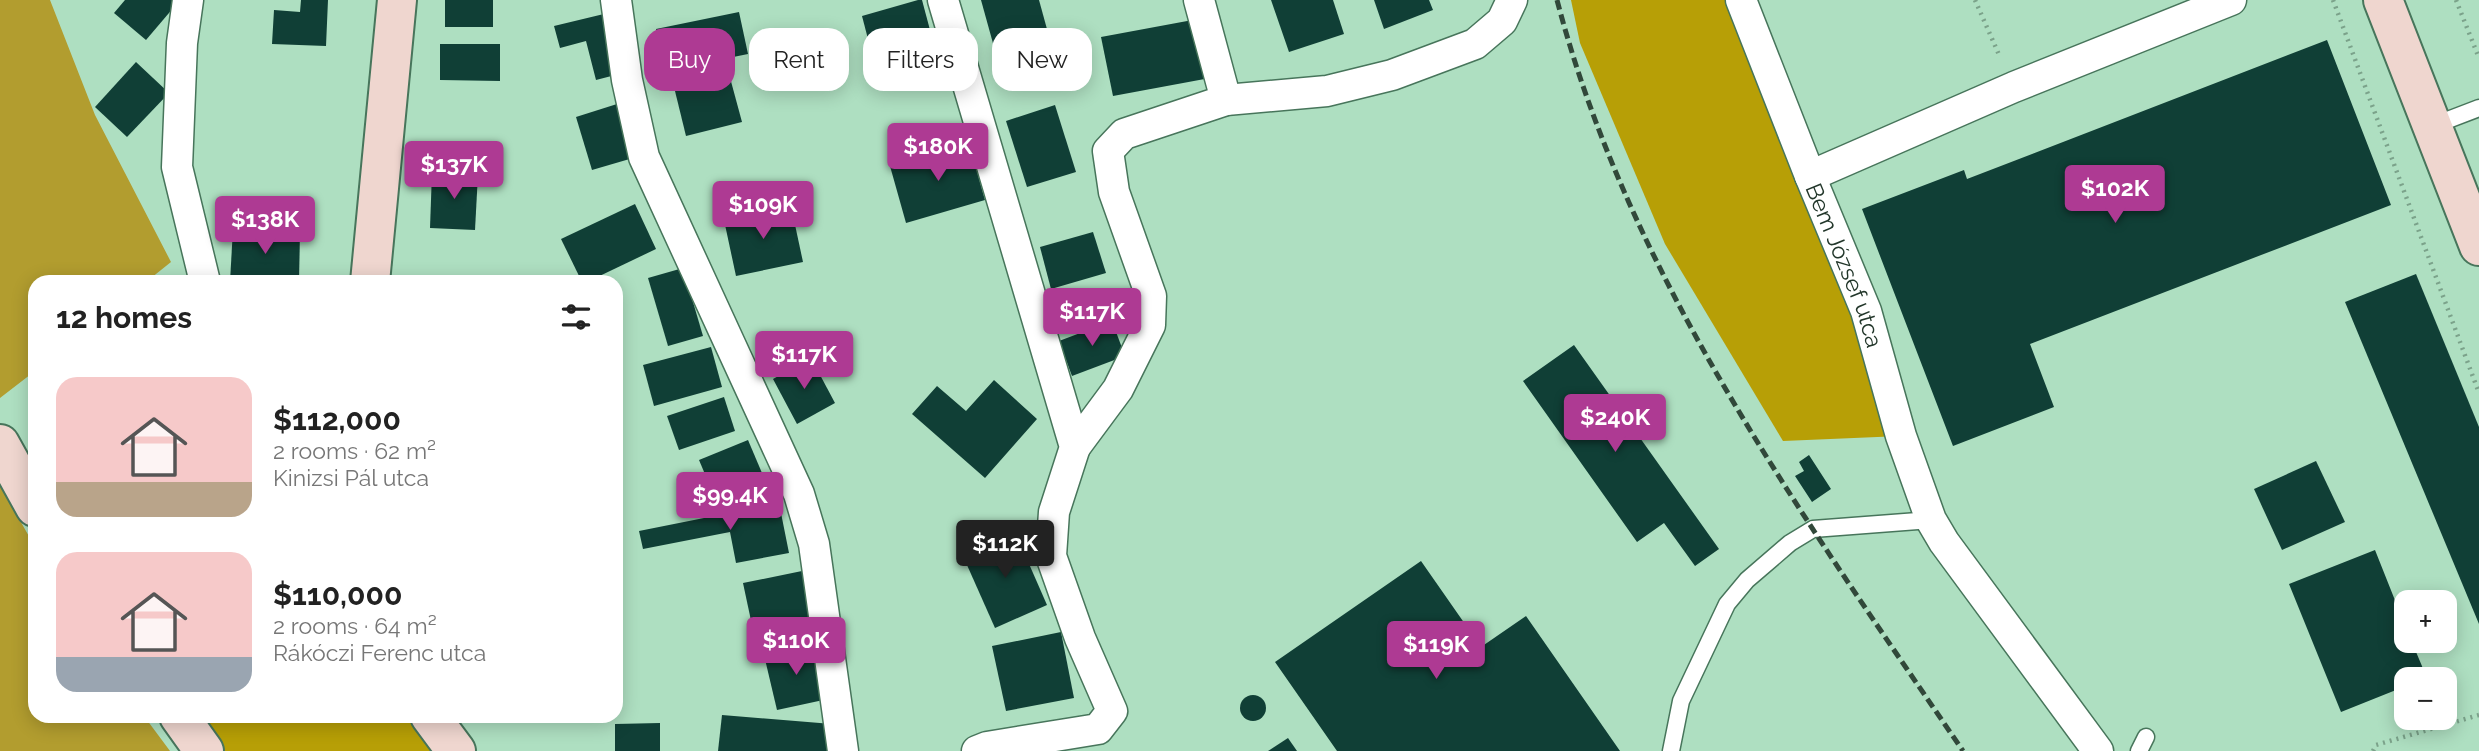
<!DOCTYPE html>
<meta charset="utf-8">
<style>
:root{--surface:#fff;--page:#f6f6f6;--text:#222;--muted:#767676;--accent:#ae3a93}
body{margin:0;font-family:Raleway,sans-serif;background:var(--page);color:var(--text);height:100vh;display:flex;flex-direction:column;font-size:26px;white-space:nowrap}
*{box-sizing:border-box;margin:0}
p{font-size:23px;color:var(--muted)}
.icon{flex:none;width:38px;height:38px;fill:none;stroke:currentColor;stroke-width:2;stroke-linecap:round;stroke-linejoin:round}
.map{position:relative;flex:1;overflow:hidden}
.side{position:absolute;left:28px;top:275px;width:595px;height:448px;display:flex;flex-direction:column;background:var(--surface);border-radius:21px;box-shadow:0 4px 18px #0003}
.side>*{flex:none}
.guide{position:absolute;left:644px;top:28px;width:665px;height:63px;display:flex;gap:14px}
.tools{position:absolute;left:2394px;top:590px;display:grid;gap:14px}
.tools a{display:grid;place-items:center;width:63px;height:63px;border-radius:14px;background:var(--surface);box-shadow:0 4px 18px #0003;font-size:35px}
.price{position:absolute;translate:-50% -60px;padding:0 16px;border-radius:7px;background:var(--accent);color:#fff;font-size:23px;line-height:46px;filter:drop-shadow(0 2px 4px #0008)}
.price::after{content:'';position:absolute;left:50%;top:42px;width:21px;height:16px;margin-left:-10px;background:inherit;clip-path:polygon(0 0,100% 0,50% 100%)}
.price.on{background:#222;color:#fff}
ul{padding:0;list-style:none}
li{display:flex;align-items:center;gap:21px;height:175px;padding:0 28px}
li span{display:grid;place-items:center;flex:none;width:196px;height:140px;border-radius:21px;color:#555}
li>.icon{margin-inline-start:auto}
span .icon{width:84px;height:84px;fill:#fffc;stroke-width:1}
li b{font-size:30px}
h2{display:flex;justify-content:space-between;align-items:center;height:84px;padding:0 28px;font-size:30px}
.chip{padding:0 24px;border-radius:21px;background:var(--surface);box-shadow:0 4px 18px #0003;font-size:24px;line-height:63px}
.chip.on{background:var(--accent);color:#fff}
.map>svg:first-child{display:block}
.green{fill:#b79f06}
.forest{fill:#b29d2f}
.building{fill:#103f36}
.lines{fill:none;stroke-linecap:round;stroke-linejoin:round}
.service-casing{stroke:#47755b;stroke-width:19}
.minor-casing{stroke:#47755b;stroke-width:33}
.secondary-casing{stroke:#47755b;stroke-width:42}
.path{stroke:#7ba28a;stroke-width:4.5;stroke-dasharray:2 5;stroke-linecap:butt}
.service{stroke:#fff;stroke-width:16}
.minor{stroke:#fff;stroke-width:30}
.secondary{stroke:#efd6cf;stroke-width:38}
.rail{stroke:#31483a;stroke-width:5;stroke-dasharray:10 5;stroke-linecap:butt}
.labels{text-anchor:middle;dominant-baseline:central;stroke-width:7;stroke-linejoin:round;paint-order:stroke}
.street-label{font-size:23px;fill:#23372b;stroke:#aedfc1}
</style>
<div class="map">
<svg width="2479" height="751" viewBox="0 0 2479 751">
<rect width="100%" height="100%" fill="#aedfc1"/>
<g class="green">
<path d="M1571,0h170l160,436 -118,5 -118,-197 -85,-201z"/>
<path d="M179,716h251l26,35h-248z"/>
</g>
<g class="forest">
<path d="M0,0h50l45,115 76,147 -25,20h-111v89l-35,27z"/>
<path d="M0,485l35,62v169h109l26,35h-170z"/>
</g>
<g class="building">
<path d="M125,0h55l-34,40 -32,-27z"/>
<path d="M301,0h27l-2,46 -54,-2 2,-34 26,2z"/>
<rect x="445" y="0" width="48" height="27"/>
<path d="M918,0h4l12,45 -60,17 -12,-46z"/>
<path d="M981,0h58l14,51 -54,14z"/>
<path d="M1271,0h62l11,34 -55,18z"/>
<path d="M1374,0h55l4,10 -49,19z"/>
<path d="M739,12l9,42 -84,17 -8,-42z"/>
<path d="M608,13l15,60 -27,7 -10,-39 -26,7 -6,-22z"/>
<path d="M1198,19l12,59 -97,18 -12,-59z"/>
<path d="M2327,40l64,165 -361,139 24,63 -101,39 -91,-237 102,-39 3,9z"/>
<path d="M440,44h60v37l-60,-1z"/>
<path d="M136,62l33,31 -42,44 -32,-30z"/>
<path d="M729,74l13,48 -56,14 -12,-49z"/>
<path d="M617,104l16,54 -41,12 -16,-53z"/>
<path d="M1055,105l21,67 -49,15 -21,-66z"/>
<path d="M969,143l16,57 -79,23 -16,-57z"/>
<path d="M432,172l46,2 -3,56 -45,-2z"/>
<path d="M635,204l21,45 -69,33h-5l-21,-43z"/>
<path d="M791,206l12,56 -67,14 -12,-56z"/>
<path d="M233,228l67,4 -1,50h-69z"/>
<path d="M1093,232l13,41 -55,16 -11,-42z"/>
<path d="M683,268l20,68 -35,10 -20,-68z"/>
<path d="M2416,274l63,153v197l-134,-322z"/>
<path d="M1112,321l13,35 -53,20 -13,-35z"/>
<path d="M1574,345l145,204 -24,17 -31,-43 -27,19 -114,-161z"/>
<path d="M711,347l11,40 -68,19 -11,-41z"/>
<path d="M811,358l24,45 -38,21 -24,-45z"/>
<path d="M994,380l43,39 -52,59 -73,-64 25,-28 29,25z"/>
<path d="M724,397l11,34 -56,19 -12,-34z"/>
<path d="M748,440l22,52 -49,20 -22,-52z"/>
<path d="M1809,455l22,34 -19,13 -17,-26 9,-5 -5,-9z"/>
<path d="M2316,461l29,61 -63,28 -28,-61z"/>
<path d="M779,503l10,50 -53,10 -6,-31 -87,17 -4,-18z"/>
<path d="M1015,532l32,73 -52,23 -32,-72z"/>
<path d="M2375,550l31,78v12h5l16,38 -21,1v7l-65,26 -52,-128z"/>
<path d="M1421,561l60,86 45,-31 94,135h-283l-62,-89z"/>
<path d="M802,571l9,47 -58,12 -10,-47z"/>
<path d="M1061,632l13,66 -68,13 -14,-65z"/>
<path d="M815,643l13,56 -51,11 -13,-55z"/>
<circle cx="1253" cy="708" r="13"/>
<path d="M722,715l110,9 -2,27h-112z"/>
<path d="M660,723v28h-45v-27z"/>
<path d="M1288,738l9,13h-29z"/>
</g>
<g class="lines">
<g class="service-casing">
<g id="service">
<path d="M2432,126l47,-18"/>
<path d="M1671,751l10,-50 46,-97 20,-24 43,-37 23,-14 118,-9"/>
<path d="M2139,751l7,-14"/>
</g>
</g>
<g class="minor-casing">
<g id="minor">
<path d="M188,0l-6,43 -5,124 28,115"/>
<path d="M616,0l11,80 17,77 155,337 15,50 29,207"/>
<path d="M943,0l132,447 -21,65 -3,44 29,82 32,73 -14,18 -111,18 -10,4"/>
<path d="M1199,0l27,100"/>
<path id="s1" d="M1741,0l69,176 56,135 35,125 30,84 13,22 154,209"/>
<path d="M1810,176l204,-89 217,-87"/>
<path d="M1075,447l43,-58 32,-64 1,-29 -37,-104 -6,-41 16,-17 102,-34 101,-9 65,-16 83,-31 27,-23 10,-21"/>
</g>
</g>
<g class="secondary-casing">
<g id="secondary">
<path d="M2383,0l96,246"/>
<path d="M370,282l27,-282"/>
<path d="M0,444l35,63"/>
<path d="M179,716l25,35"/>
<path d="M430,716l26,35"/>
</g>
</g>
<g class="path">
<path d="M1975,0l25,57"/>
<path d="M2333,0l146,393"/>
<path d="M2456,0l23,58"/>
<path d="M2373,751l3,-6 103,-30"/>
</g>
<use href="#service" class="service"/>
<use href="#minor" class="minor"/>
<use href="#secondary" class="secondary"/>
<path class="rail" d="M1557,0c73,279 246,516 406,751"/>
</g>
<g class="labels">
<g class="street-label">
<text stroke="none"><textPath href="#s1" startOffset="285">Bem József utca</textPath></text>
</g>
</g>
</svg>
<div class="tools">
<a>+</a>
<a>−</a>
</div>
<b class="price" style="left:938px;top:183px">$180K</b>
<b class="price" style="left:454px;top:201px">$137K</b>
<b class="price" style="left:2115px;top:225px">$102K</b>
<b class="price" style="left:763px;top:241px">$109K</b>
<b class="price" style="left:265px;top:256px">$138K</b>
<b class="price" style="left:1092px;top:348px">$117K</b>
<b class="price" style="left:804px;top:391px">$117K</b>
<b class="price" style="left:1615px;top:454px">$240K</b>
<b class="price" style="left:730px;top:532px">$99.4K</b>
<b class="price on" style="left:1005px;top:580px">$112K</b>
<b class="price" style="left:796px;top:677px">$110K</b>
<b class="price" style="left:1436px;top:681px">$119K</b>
<div class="guide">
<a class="chip on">Buy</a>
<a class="chip">Rent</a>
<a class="chip">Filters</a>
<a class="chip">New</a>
</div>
<section class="side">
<h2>12 homes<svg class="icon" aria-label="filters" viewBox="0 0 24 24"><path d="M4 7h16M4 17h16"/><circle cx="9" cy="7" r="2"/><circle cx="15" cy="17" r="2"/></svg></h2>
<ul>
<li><span style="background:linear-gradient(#f6c9c9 75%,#b9a48a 0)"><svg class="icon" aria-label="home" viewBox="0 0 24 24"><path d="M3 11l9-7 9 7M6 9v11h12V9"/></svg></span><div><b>$112,000</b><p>2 rooms · 62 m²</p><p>Kinizsi Pál utca</p></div></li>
<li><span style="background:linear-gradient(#f6c9c9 75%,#9aa5b1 0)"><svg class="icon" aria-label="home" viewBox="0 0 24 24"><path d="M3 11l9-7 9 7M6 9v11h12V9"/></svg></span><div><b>$110,000</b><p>2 rooms · 64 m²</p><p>Rákóczi Ferenc utca</p></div></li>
</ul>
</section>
</div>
